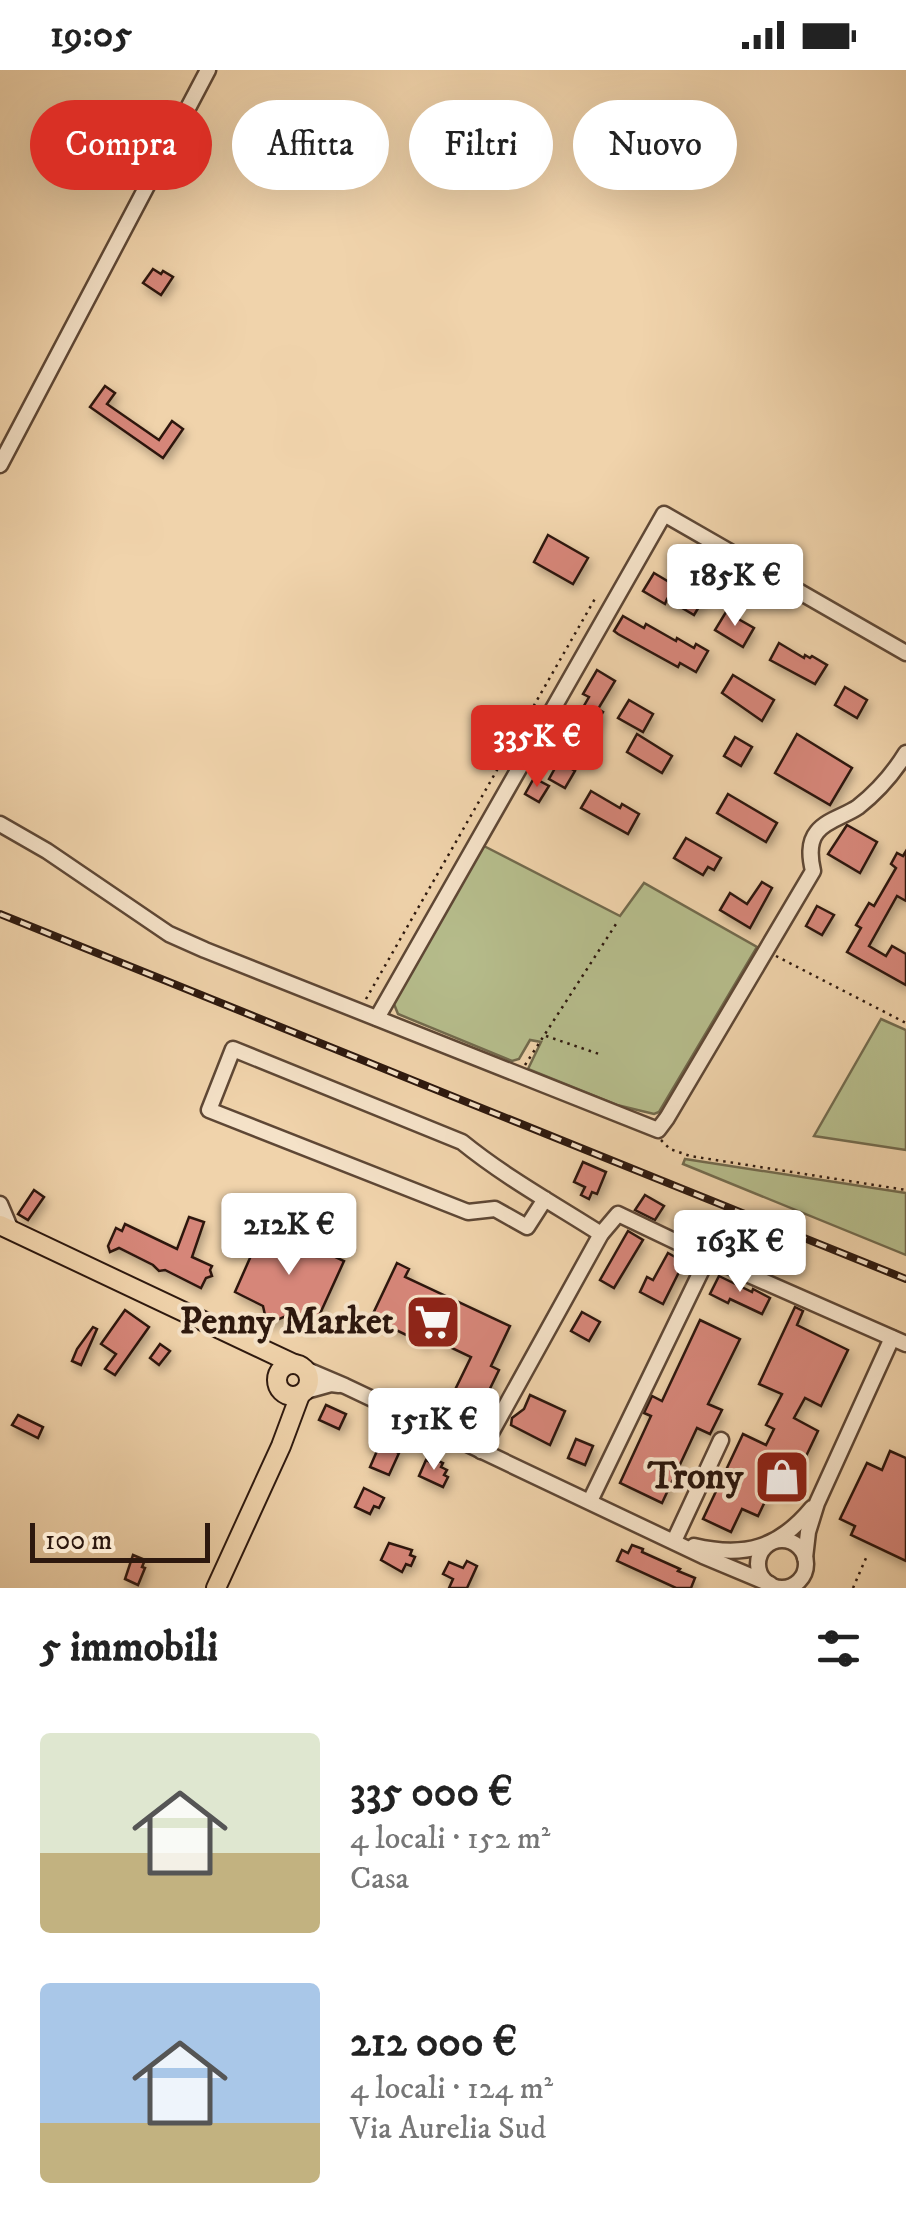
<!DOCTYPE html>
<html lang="it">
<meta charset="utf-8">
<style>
:root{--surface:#fff;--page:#f6f6f6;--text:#222;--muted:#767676;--accent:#d93025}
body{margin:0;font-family:"IM FELL DW Pica",serif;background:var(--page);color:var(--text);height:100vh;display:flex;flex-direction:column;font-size:38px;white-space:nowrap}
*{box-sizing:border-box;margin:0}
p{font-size:32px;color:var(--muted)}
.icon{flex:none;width:55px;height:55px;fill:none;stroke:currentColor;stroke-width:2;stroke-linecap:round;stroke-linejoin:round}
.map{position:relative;height:1518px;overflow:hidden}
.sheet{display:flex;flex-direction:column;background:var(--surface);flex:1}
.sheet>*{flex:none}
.banner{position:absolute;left:30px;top:30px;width:848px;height:90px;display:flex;gap:20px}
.scale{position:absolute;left:30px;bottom:25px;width:180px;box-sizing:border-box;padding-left:10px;border:5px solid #2d180e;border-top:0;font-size:28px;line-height:35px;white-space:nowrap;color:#2d180e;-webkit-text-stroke:8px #f5e2c8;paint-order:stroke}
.price{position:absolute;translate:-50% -85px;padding:0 22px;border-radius:10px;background:#fff;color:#222;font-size:32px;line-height:65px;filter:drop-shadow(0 2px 5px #0008)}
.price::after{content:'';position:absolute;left:50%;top:60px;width:30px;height:22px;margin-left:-15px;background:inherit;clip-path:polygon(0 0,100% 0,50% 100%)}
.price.current{background:var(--accent);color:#fff}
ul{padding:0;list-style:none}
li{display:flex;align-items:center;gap:30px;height:250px;padding:0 40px}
li span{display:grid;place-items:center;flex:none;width:280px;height:200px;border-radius:10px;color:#555}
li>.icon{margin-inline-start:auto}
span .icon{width:120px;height:120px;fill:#fffc;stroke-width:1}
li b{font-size:42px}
h2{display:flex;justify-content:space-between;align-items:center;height:120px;padding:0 40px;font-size:42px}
.pill{padding:0 35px;border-radius:45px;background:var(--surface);box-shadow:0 10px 40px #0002;font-size:35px;line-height:90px}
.pill.current{background:var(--accent);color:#fff}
.status{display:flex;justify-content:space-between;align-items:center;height:70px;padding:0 50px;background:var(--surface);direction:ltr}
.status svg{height:28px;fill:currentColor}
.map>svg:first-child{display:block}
.green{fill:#b6bd8c;stroke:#726a4d;stroke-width:2.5}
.building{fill:#d68679;stroke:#2d180e;stroke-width:2.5;filter:url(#shadow)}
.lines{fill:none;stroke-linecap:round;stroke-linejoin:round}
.minor-casing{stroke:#5e4735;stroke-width:19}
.major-casing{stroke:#2d180e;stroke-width:22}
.path{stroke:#2d180e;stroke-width:2.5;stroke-dasharray:2.5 5;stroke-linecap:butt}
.minor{stroke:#f5e2c8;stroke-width:14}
.major{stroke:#f0d3ab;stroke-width:18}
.rail-casing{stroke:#2d180e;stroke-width:8}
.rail{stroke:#f5e2c8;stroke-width:4;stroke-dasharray:11;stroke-linecap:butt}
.labels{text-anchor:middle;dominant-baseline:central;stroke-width:8;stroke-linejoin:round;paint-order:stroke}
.poi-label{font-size:38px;font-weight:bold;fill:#2d180e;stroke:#f5e2c8;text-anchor:end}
</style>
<div class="status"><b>19:05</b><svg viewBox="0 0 49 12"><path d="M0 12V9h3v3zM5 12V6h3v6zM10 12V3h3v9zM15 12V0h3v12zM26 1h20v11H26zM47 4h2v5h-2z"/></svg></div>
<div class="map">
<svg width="906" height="1518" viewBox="0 0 906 1518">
<defs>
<filter id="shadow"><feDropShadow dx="3" dy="5.5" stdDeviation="5" flood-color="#0004"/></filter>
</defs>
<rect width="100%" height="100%" fill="#f0d3ab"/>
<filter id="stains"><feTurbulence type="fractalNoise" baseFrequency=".002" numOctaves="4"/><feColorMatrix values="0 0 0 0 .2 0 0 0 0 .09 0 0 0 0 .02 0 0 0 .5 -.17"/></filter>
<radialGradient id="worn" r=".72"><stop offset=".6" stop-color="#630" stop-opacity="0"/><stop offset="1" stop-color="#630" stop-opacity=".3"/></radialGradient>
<g class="green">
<path d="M482,775l138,71 24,-33 113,64 -98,165 -5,2 -37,-9 -89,-36 13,-27 -11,-2 -11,19 -7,2 -114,-47 -4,-10 1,-7z"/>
<path d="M881,949l25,11v120l-92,-14z"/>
<path d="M685,1089l221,34v62l-223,-91z"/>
</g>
<g class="building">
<path d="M153,199l8,5 2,-3 10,6 -12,18 -18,-12z"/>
<path d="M105,316l10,7 -8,11 52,36 13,-19 11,8 -20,29 -73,-51z"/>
<path d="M548,465l40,23 -15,26 -39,-22z"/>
<path d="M654,503l27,16 3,-4 21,12 -11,18 -27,-16 -2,5 -22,-13z"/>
<path d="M726,542l28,16 -11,19 -28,-17z"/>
<path d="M623,546l21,12 2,-4 30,17 1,-3 17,10 2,-4 12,7 -12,21 -16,-9 -2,4 -60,-33 -4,-3z"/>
<path d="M779,573l25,15 1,-3 5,3 2,-2 15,9 -12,19 -45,-24z"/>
<path d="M597,600l18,11 -17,28 5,3 -12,21 -17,-10 15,-26 -6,-3z"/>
<path d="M733,605l41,25 -12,21 -40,-28z"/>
<path d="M845,617l22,13 -10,18 -22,-13z"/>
<path d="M629,630l24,14 -10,18 -25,-14z"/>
<path d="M637,664l35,22 -10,17 -35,-21z"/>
<path d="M797,664l55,34 -22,37 -55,-32z"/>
<path d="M735,667l17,10 -11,19 -17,-10z"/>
<path d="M559,691l16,10 -10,17 -16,-9z"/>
<path d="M534,708l15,8 -10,16 -14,-8z"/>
<path d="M591,721l29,17 2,-4 17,10 -11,20 -47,-26z"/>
<path d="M728,724l49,29 -11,19 -49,-29z"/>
<path d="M847,755l30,17 -17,31 -32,-19z"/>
<path d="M686,768l35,20 -7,12 -6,-3 -5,8 -29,-17z"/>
<path d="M906,781v50l-9,-5 -28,50 17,10 6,-10 14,8v31l-59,-33 14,-24 -5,-3 13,-22 5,3 22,-38 -5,-4 6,-11 6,3z"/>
<path d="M762,812l10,6 -22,40 -30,-18 10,-17 17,11z"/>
<path d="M817,836l17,9 -12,20 -16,-9z"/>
<path d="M583,1092l23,10 -9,22 -5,-2 -3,7 -8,-4 4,-8 -11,-5z"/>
<path d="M34,1120l10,7 -16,23 -10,-6z"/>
<path d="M645,1125l19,11 -9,14 -20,-10z"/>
<path d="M189,1147l15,5 -12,35 20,9 -2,4 2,6 -6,2 -5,10 -36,-18 -6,1 -6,-6 -34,-17 -9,4 -2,-6 8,-18 6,3 3,-7 52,25z"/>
<path d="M265,1154l79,37 -31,68 -27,-13 -19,8 -4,-18 -28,-14z"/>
<path d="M628,1161l15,9 -29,48 -14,-8z"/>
<path d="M668,1183l16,9 -21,42 -23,-12 7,-15 6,3z"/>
<path d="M397,1193l12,6 -4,8 105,49 -19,40 8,4 -18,37 -28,-13 18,-37 -40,-19 -4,7 -56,-27z"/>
<path d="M719,1206l33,16 1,-3 17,9 -8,16 -32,-15 -2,4 -18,-9z"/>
<path d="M795,1237l8,4 -6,14 51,25 -27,56 -16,-8 -11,20 24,13 -31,65 -16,-7 -13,27 -16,-7 -11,23 -28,-13 40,-85 23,11 8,-16 -8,-4 16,-31 -23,-10z"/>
<path d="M125,1240l24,17 -34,48 -10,-6 11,-15 -15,-10z"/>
<path d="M582,1242l18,10 -11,19 -18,-10z"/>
<path d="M700,1250l40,19 -32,65 14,6 -12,24 -13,-6 -35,75 -42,-20 31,-67 -7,-3 8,-17 10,5z"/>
<path d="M93,1257l4,2 -16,36 -9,-4 5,-12z"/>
<path d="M160,1274l10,7 -11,14 -9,-7z"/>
<path d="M530,1325l35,16 -15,34 -39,-20 1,-7 12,-9z"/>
<path d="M326,1335l20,9 -7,15 -20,-9z"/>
<path d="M18,1345l25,12 -5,11 -26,-13z"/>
<path d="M576,1369l17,7 -8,19 -17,-7z"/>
<path d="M380,1374l19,9 -10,22 -19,-8z"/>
<path d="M890,1381l16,7v103l-55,-26 4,-9 -15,-7 27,-56 15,7z"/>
<path d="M434,1389l9,4 -2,4 6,3 -3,5 4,2 -5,10 -24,-11 7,-16 6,3z"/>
<path d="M364,1418l20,10 -5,10 -5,-2 -4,8 -15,-7z"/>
<path d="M389,1473l23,7 -2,5 5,2 -4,9 -5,-2 -4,8 -21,-12z"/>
<path d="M632,1475l11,4 -1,3 38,17 -2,2 17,7 -4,10h-15l-59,-27 5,-11 6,3z"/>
<path d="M133,1485l12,5 -3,7 3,1 -7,17 -13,-6z"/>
<path d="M467,1491l10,5 -10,22h-18l4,-9 -10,-5 6,-12 14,6z"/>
</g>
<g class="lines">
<g class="minor-casing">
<g id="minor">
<path d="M0,395l208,-395"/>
<path d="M0,754l47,27 122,83 36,16 453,180 9,-12 146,-247c-3,-13 -5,-28 4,-39 9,-12 28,-16 41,-25 19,-15 35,-33 48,-54"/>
<path d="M377,948l287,-504 242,139"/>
<path d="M545,1129l-18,28 -32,-18 -27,3 -259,-102 24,-61 229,93c43,35 92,62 139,92"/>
<path d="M0,1134l11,26"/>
<path d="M305,1299l40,17 358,170 67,28"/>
<path d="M306,1321l25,-7 8,1"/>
<path d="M481,1381l120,-217 17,-20 90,43 198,87"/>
<path d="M590,1431l118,-244"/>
<circle cx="782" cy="1494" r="24"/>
<path d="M674,1471l47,-101"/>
<path d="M694,1476c51,12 85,2 118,-38"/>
<path d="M805,1488l3,-26 9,-29 75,-165"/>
</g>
</g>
<g class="major-casing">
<g id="major">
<path d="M0,1155l294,139"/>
<circle cx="293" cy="1310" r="16"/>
<path d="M216,1518l65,-142 19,-51"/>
</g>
</g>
<g class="path">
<path d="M776,886l130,67"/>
<path d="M366,929l230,-402"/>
<path d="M546,966l56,19"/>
<path d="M525,995l93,-144"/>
<path d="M661,1070l9,9 20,7 216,34"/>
<path d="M853,1518l13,-30"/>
</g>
<use href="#minor" class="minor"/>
<use href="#major" class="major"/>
<g class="rail-casing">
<path id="rail" d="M0,844l906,365"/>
</g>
<use href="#rail" class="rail"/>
</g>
<defs>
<g id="supermarket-square" transform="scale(2.875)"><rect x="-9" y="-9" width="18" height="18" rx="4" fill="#8f2418" stroke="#f5e2c8"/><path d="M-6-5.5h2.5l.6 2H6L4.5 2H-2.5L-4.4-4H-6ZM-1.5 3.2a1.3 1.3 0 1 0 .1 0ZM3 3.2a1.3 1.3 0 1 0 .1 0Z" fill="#fff"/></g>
<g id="shop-square" transform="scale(2.875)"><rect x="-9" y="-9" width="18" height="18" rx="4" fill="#8f2418" stroke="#f5e2c8"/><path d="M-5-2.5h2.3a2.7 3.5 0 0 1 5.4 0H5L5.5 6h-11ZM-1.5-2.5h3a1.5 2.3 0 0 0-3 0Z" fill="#fff"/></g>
</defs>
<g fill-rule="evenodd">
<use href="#supermarket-square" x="433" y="1252"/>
<use href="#shop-square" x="782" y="1407"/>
</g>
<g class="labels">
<g class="poi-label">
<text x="394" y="1252">Penny Market</text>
<text x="743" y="1407">Trony</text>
</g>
</g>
<rect width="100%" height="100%" filter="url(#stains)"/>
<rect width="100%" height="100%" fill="url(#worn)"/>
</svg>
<div class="scale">100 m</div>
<b class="price" style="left:735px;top:559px">185K €</b>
<b class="price current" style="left:537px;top:720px">335K €</b>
<b class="price" style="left:289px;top:1208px">212K €</b>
<b class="price" style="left:740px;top:1225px">163K €</b>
<b class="price" style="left:434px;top:1403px">151K €</b>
<div class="banner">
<a class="pill current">Compra</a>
<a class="pill">Affitta</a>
<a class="pill">Filtri</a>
<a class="pill">Nuovo</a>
</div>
</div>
<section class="sheet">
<h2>5 immobili<svg class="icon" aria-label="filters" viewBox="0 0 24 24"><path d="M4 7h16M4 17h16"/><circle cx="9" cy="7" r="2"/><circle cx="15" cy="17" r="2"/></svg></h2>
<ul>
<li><span style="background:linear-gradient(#dfe7d0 60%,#c2b280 0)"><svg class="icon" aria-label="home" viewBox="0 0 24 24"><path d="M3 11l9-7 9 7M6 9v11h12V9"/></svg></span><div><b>335 000 €</b><p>4 locali · 152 m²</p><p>Casa</p></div></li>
<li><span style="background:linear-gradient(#a9c7e8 70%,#c2b280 0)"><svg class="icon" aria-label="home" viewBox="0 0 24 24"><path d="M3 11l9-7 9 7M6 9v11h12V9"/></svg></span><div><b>212 000 €</b><p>4 locali · 124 m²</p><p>Via Aurelia Sud</p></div></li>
</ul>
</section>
